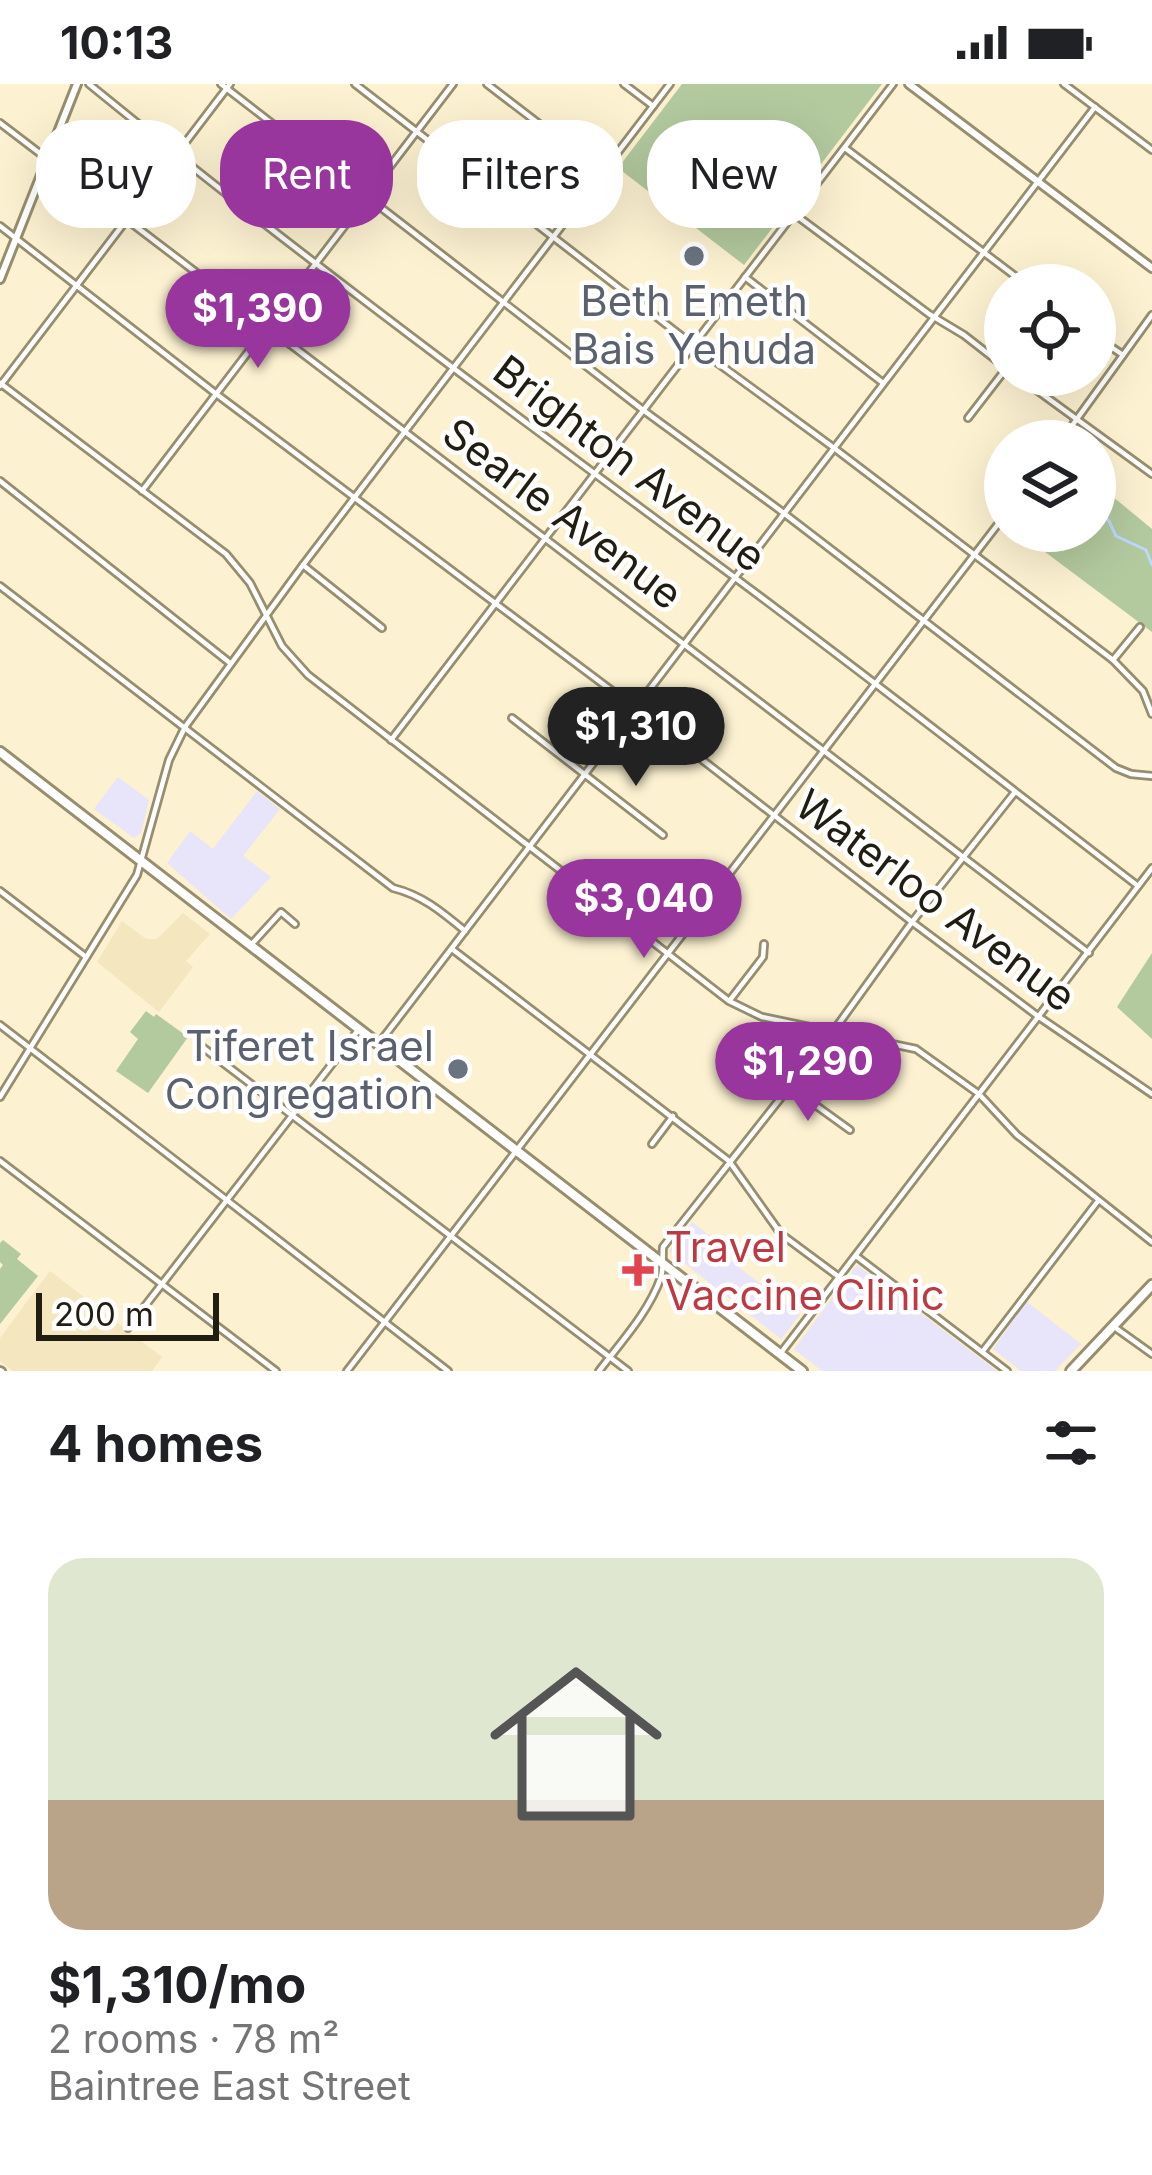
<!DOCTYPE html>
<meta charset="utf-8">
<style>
:root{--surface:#fff;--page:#f2f2f2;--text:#202124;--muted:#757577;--line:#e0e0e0;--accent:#98369d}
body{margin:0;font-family:Inter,sans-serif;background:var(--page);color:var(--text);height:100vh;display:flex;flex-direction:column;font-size:45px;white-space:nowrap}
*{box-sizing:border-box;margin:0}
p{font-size:39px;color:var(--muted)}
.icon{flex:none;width:66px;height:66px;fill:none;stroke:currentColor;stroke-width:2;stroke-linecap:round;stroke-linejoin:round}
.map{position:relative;height:1287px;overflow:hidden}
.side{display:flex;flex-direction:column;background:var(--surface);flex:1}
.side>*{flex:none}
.hud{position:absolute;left:36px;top:36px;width:1080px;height:108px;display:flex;gap:24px}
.fabs{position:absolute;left:984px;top:180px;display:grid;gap:24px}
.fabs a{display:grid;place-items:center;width:132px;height:132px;border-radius:50%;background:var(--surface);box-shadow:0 12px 48px #0002;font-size:60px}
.scale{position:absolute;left:36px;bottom:30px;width:183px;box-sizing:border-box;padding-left:12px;border:6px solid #211d11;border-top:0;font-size:33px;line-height:42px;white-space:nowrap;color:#211d11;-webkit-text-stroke:9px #fff;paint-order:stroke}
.price{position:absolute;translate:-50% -102px;padding:0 27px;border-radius:42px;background:var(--accent);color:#fff;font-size:39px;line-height:78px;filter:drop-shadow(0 3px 6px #0008)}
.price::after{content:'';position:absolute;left:50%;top:72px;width:36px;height:27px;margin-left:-18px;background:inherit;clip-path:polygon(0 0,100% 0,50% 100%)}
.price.on{background:#222;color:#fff}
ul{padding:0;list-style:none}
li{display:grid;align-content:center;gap:24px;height:636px;padding:0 48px}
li+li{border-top:3px solid var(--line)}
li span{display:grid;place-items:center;height:372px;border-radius:36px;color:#555}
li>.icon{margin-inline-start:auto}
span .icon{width:216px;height:216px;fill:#fffc;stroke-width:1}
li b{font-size:51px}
h2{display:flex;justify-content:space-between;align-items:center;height:144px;padding:0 48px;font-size:51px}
.pill{padding:0 42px;border-radius:48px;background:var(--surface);box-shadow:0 12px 48px #0002;font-size:42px;line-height:108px}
.pill.on{background:var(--accent);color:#fff}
.status{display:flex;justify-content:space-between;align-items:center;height:84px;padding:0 60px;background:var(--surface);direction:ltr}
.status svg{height:33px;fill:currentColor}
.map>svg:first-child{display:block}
.commercial{fill:#e8e4fa}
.built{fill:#f4e7bf}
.green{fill:#b3c99e}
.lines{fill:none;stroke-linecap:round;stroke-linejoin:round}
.stream{stroke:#bcd8fe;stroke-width:3}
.minor-casing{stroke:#978e6f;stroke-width:10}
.tertiary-casing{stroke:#978e6f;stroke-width:12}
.secondary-casing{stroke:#978e6f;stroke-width:14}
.minor{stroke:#fff;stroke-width:4.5}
.tertiary{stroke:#fff;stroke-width:6}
.secondary{stroke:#fff;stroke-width:8}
.worship-dot{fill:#6b7280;stroke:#fff;stroke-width:4.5}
.health-dot{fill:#e0444e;stroke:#fff;stroke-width:4.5}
.labels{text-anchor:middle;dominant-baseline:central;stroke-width:9;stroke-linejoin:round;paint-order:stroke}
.worship-label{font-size:42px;fill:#5b616d;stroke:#fff}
.street-label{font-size:42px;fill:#211d11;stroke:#fff}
.health-label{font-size:42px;fill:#be3a42;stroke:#fff;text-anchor:start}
</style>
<div class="status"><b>10:13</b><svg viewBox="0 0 49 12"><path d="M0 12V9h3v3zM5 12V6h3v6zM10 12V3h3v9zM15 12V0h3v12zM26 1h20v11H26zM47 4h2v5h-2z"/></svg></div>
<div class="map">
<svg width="1152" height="1287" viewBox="0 0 1152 1287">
<rect width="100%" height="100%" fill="#fcf1d0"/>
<g class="commercial">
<path d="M118,693l31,23 -8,33 -7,5 -40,-29z"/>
<path d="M257,707l23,18 -37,47 28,21 -40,42 -64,-56 23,-32 23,18z"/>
<path d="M692,1138l33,26 -3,6 78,61 -19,24 -112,-88z"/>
<path d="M857,1181l140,106h-175l-28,-22z"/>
<path d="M1026,1217l55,43 -26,27h-34l-28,-22z"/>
</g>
<g class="built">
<path d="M183,829l27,21 -24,27 7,6 -34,45 -62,-50 25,-41 24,18h11z"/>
<path d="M50,1187l112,86 -10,14h-139l-13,-10v-23z"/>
</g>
<g class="green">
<path d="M682,0h200l-138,181 -126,-97z"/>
<path d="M1095,398l57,47v103l-135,-101h78z"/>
<path d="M1152,869v86l-35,-32z"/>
<path d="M146,927l8,6 2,-3 32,23 -40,56 -32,-22 22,-32 -8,-7z"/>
<path d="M3,1156l18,14 -4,5 21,17 -38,48v-55l3,-4 -3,-3v-19z"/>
</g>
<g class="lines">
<path class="stream" d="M1095,426l14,11 7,15 30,14 6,15"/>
<g class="minor-casing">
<g id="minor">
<path d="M89,0c207,169 422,328 637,487 139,103 275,210 412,315"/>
<path d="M221,0l422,326 134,98 339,260 15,6 21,2"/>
<path d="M355,0l338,261 141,103 279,212 30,31 9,23"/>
<path d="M487,0l115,88"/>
<path d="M624,0l29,22"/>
<path d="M1064,0l88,66"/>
<path d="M0,39l1089,830"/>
<path d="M845,64l182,137"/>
<path d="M793,129l136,101 35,21 41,32"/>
<path d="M0,142l215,167 428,321 269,208 127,95 113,77"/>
<path d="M745,193l138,106"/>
<path d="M1095,252l28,19"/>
<path d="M1016,291l136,99"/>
<path d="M0,299l226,171 24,29 32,63 26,29 421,326 33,16 154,32 63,45 38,41 135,107"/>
<path d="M0,302l230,-302"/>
<path d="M968,334l37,-48"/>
<path d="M1061,357l91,-126"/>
<path d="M0,397l230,182"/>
<path d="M142,407l311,-407"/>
<path d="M303,481l79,63"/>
<path d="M0,502l393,302c29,7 49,24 72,43"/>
<path d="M1113,576l27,-33"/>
<path d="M512,634l151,117"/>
<path d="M391,656l502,-656"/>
<path d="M0,807l86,66"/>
<path d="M250,862l31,-34 14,12"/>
<path d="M452,865l277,212 52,73 58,43"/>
<path d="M730,916l33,-43 1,-13"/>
<path d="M0,941l448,346"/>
<path d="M380,958l715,-935"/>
<path d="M201,962l427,325"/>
<path d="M789,1002l61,44"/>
<path d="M0,1013l137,-222 32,-115 16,-33 118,-162 367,-481"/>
<path d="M652,1060l21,-28"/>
<path d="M0,1077l276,210"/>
<path d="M856,1172l151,115"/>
<path d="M1113,1242l39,28"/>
<path d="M128,1244l231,-299"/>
<path d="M983,1267l115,-150"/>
<path d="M780,1270l372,-486"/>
<path d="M0,1286l2,1"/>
<path d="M347,1287l658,-856"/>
<path d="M599,1287c22,-29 50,-59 62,-94 3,-10 1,-20 2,-30l169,-214 80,-111 103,-130"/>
</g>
</g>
<g class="tertiary-casing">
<g id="tertiary">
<path d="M909,0l243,184"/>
<path d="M0,195l77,-195"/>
</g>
</g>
<g class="secondary-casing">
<g id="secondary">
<path d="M0,668l802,619"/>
<path d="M1071,1287l81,-86"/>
</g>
</g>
<use href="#minor" class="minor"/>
<use href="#tertiary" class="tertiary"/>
<use href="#secondary" class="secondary"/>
</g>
<g class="worship-dot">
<circle cx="694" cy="172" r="12"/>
<circle cx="458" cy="985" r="12"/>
</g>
<path class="health-dot" d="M632 1168h12v12h12v12h-12v12h-12v-12h-12v-12h12z"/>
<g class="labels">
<g class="worship-label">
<text x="694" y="216">Beth Emeth<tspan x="694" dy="48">Bais Yehuda</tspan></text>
<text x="434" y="961" text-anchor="end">Tiferet Israel<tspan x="434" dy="48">Congregation</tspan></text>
</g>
<g class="street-label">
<text transform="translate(630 379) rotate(37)">Brighton Avenue</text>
<text transform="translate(563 429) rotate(37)">Searle Avenue</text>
<text transform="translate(936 816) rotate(37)">Waterloo Avenue</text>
</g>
<g class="health-label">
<text x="665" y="1162">Travel<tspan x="665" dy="48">Vaccine Clinic</tspan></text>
</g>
</g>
</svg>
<div class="fabs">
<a><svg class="icon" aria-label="locate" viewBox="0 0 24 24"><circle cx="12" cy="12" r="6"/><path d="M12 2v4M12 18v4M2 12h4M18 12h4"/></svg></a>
<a><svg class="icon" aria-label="layers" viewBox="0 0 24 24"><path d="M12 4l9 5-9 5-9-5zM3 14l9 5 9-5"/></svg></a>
</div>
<div class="scale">200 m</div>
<b class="price" style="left:258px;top:287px">$1,390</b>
<b class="price on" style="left:636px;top:705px">$1,310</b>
<b class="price" style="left:644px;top:877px">$3,040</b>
<b class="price" style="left:808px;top:1040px">$1,290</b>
<div class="hud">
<a class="pill">Buy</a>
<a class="pill on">Rent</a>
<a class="pill">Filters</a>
<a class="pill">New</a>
</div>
</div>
<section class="side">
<h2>4 homes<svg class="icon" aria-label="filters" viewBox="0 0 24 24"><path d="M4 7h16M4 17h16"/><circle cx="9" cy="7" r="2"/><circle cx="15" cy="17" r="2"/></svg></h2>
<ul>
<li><span style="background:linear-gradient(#dfe7d0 65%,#b9a48a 0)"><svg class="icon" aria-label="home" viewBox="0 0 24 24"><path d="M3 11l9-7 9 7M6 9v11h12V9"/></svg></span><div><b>$1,310/mo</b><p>2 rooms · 78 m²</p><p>Baintree East Street</p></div></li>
</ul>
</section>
